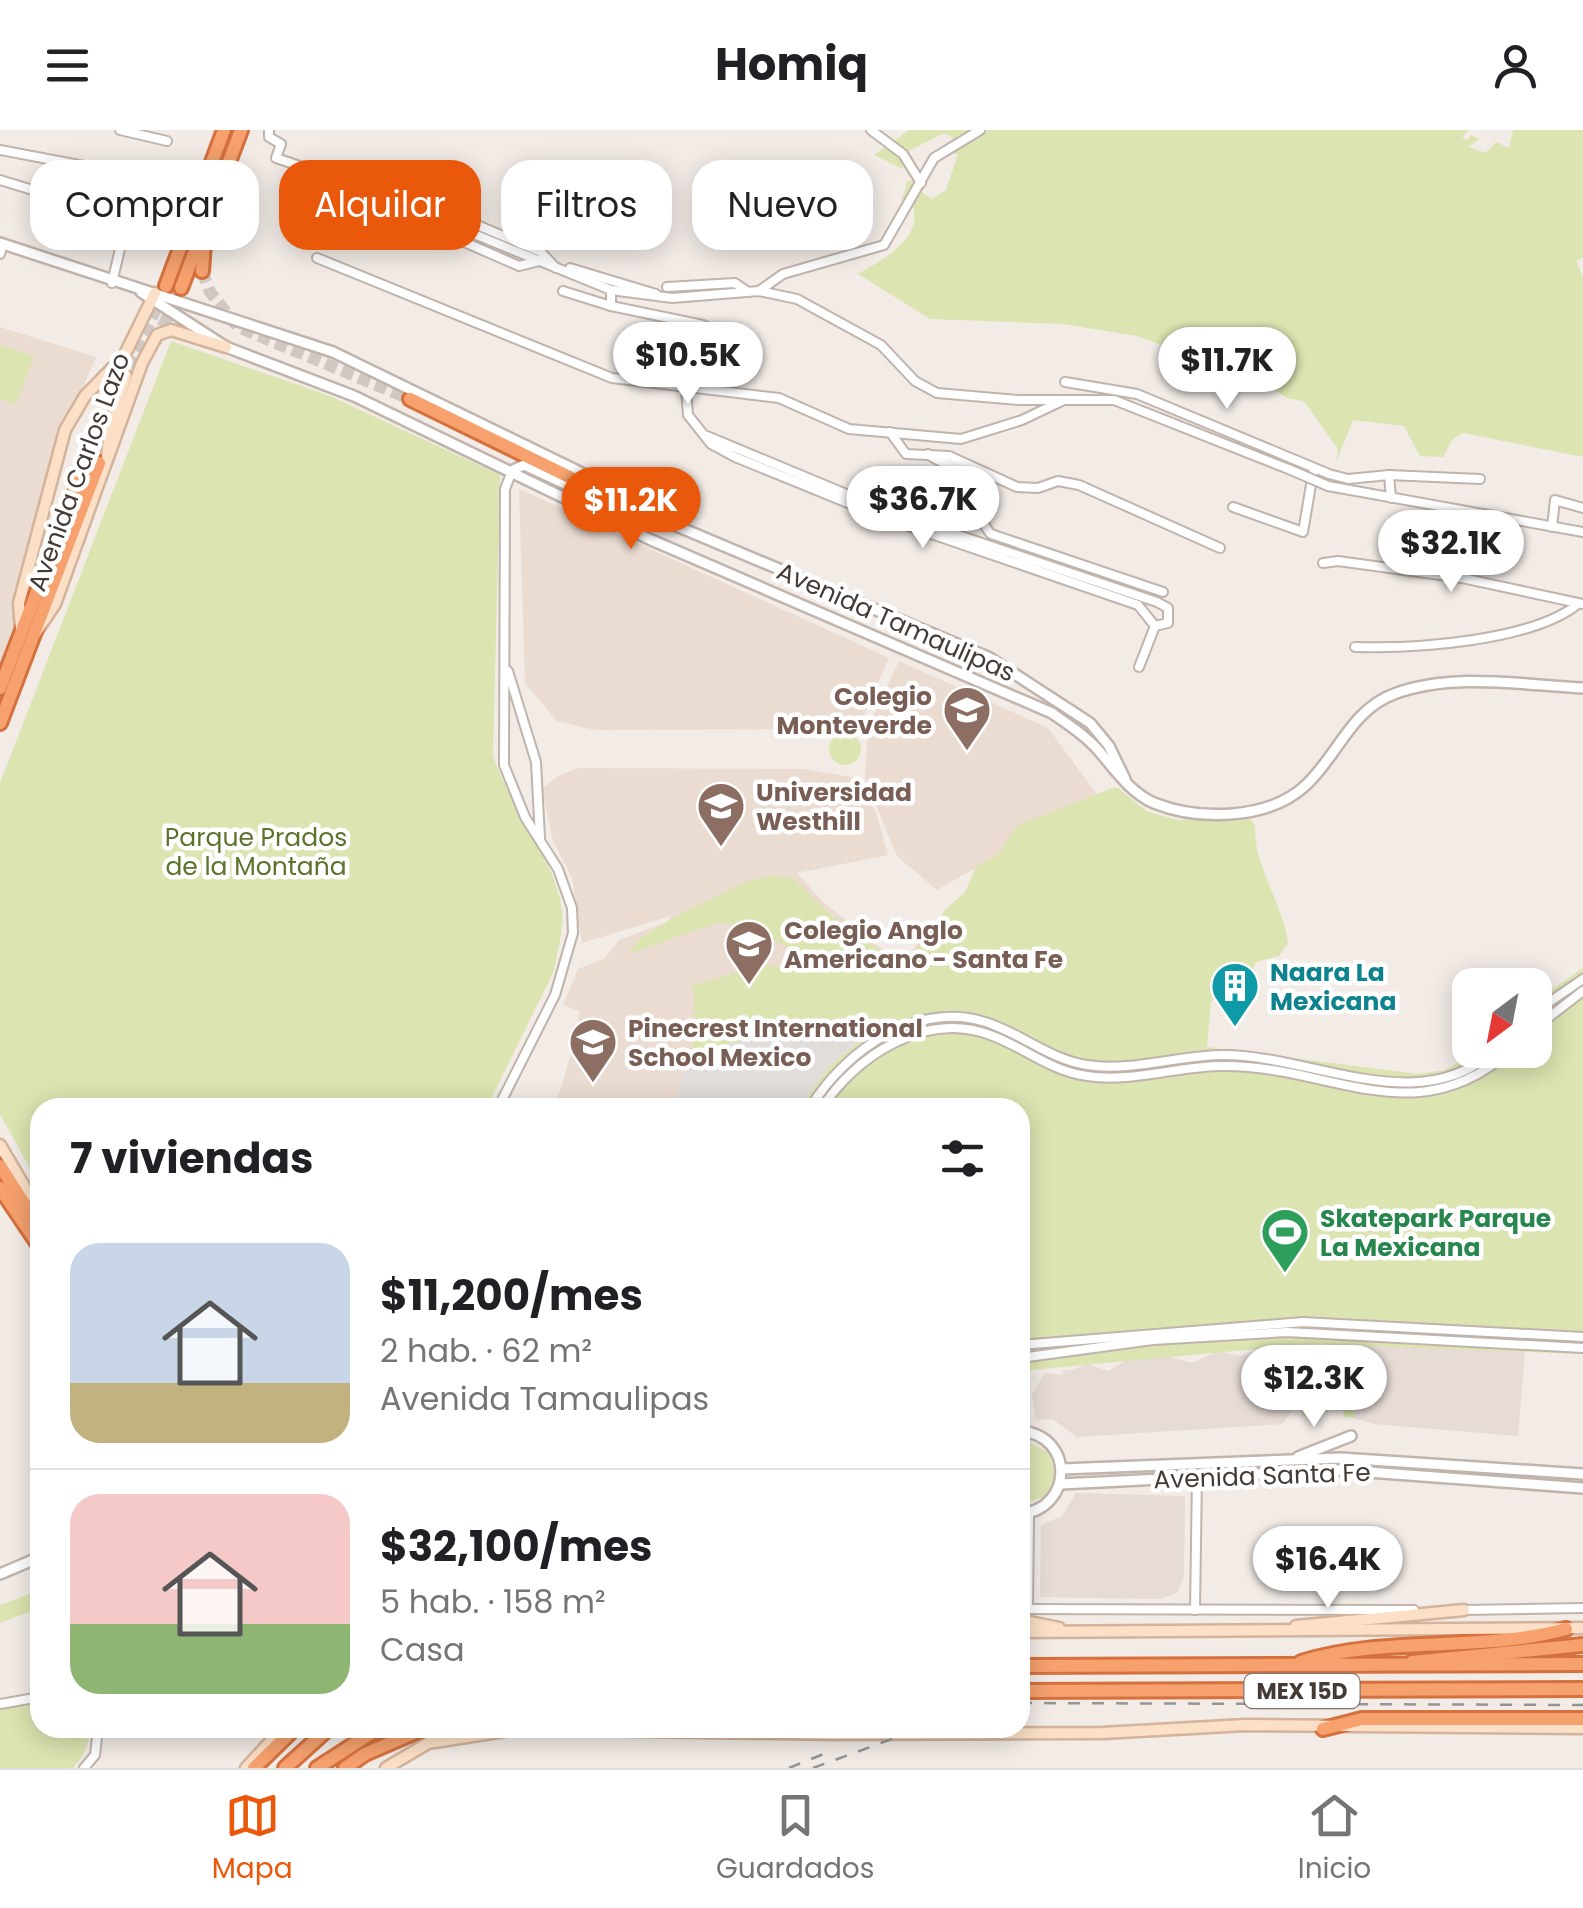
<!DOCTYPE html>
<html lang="es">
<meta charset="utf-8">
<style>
:root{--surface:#fff;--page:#f6f6f6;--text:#202124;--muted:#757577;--line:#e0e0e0;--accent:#ea580c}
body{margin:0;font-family:Poppins,sans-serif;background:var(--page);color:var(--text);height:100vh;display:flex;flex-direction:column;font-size:38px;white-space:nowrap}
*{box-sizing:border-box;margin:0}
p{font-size:32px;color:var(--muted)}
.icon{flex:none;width:55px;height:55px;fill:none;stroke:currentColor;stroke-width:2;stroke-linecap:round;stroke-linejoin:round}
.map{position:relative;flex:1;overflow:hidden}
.drawer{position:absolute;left:30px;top:968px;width:1000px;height:640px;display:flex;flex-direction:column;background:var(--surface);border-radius:30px;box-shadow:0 5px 25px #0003}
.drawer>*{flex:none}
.top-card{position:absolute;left:30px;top:30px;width:1000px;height:90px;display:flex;gap:20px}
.needle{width:65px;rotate:212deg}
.controls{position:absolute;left:1452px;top:838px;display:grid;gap:20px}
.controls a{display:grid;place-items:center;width:100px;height:100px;border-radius:20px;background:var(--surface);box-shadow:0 5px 25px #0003;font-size:50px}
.price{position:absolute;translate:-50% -85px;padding:0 22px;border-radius:35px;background:#fff;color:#222;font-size:32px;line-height:65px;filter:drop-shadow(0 2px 5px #0008)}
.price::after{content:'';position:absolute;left:50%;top:60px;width:30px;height:22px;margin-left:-15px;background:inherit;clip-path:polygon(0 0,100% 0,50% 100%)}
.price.active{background:var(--accent);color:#fff}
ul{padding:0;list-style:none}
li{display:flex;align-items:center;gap:30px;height:250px;padding:0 40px}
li+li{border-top:2px solid var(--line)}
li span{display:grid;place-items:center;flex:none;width:280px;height:200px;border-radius:30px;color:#555}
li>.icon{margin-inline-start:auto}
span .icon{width:120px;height:120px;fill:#fffc;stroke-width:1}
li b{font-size:42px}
h2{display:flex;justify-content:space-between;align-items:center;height:120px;padding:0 40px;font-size:42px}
.tag{padding:0 35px;border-radius:30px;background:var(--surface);box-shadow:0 5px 25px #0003;font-size:35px;line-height:90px}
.tag.active{background:var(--accent);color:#fff}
header{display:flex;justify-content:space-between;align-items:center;height:130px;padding:0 40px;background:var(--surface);font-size:45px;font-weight:700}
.tabs{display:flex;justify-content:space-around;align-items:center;height:140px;border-top:2px solid var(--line);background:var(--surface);font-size:28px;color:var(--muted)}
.tabs a{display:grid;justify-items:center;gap:5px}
.tabs .active{color:var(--accent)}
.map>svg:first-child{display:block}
.residential{fill:#e6dbd5}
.education{fill:#ebdcd1}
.green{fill:#dce4b1}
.parking{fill:#e0dddb}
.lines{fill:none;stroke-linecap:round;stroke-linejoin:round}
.motorway-tunnel{stroke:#cfc8c3;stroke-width:12;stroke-dasharray:12 6;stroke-linecap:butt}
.minor-casing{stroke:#c0b4ac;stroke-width:12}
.tertiary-casing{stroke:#c0b4ac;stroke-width:14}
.secondary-casing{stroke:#d3b39b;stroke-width:15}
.motorway-casing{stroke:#d5713e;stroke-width:18}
.minor{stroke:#fff;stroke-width:8}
.tertiary{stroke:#fff;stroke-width:9}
.secondary{stroke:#fbe0c7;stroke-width:10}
.motorway{stroke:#f6a16e;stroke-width:12}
.rail{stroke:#959595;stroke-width:2.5;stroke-dasharray:12 12;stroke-linecap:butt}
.minor-bridge-casing{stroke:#c0b4ac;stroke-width:12;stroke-linecap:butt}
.minor-bridge{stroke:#fff;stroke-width:8}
.labels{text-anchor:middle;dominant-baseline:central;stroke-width:9;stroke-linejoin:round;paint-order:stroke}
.shield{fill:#fff;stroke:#7d7672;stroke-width:2.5}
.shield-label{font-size:22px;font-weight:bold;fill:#453b36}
.street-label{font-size:25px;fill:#453b36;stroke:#fff}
.education-label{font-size:25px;font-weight:bold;fill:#785e54;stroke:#fff;text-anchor:start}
.park-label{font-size:25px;fill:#5c732c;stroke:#fff}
.culture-label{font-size:25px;font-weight:bold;fill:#0d838f;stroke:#fff;text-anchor:start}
.leisure-label{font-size:25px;font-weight:bold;fill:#27864d;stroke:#fff;text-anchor:start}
</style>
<header><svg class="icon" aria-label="menu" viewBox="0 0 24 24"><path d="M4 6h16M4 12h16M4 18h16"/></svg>Homiq<svg class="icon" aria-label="person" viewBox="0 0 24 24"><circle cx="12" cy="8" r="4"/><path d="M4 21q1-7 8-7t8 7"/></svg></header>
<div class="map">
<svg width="1583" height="1638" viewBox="0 0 1583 1638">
<rect width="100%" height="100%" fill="#f2ebe6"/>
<g class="residential">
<path d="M1354,1213l171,9 -7,84 -144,-12 -20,-6z"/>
<path d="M1268,1217l18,6 15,46 -19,25 -205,13 -25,-18 -15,1 -2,-6 -3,-20 13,-21 16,2 4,-6 4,2 18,-7 21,7 19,-11 39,-4 26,7 26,-12 24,5z"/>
<path d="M1076,1363l109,3 -1,80 -7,17 -17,6 -120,-2 1,-72 21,-9z"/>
</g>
<g class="education">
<path d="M0,197l96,30 -26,60 -52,197 4,2 -22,57z"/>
<path d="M519,359l370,169 -29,66 -31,-8 -16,13 -218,1 -38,-9 -32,-38z"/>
<path d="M899,531l149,67 51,69 -162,93 -40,-34 -32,-77 3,-52z"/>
<path d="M579,638l224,1 55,9 19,37 11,40 -91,18 26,29 79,63 33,-46 10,22 -24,62 -230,49 -18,55h-118l22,-73 2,-23 -16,-6 15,-36 26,-10 15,-19 48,-18 3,-6 -88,27 -10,-65 -19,-37 -11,-52 16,-13z"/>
</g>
<g class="green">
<path d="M909,0h561l-8,6 5,5 4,-6 8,4 -10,8 17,6 10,-11 13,6 4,-18h70v127l-7,4 7,16v180l-120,-24 -11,7 -9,17 -23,-1 -16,-30 -51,-6 -17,42 2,-13 -34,-48 -17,-3 -22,-14 -18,1 -2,-9 -108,-40 -74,-12 -133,-5 -72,-45c27,-16 69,-37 53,-73l-9,-1 5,-19 13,-2 -1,11 13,9 14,-9 12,-36h-11l7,-6 -1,-10 -9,-5 -41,21v15l-29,-14 11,-8 6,4 3,-10z"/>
<path d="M171,211l159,55 170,79 -7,280c16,53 63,103 69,156 2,20 -5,43 -9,62l-66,134 -447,1v79l-40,-73v-331z"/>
<path d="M0,215l34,11 -18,48 -16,-5z"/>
<circle cx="845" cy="619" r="16"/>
<path d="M1112,658h6l30,24 30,8 73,-1 4,8c-1,41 28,76 33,116l-9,13 -23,6 -11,27 -28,6 -6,7 -4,45 211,27 27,-4 36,-20h54v-49l48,-33v386l-269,-10 13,54 -4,18h-21l6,-72 -288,27v-263l-220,-1 28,-40 32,-27 -1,-24 -168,36 5,-21 -3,-46 71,-20 24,3 4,-7 -7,-16 -56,-22h-12l-88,31 10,-15 37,-23 67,-33 26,-7 24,2 37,36 72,54 45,-60 18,-16 11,-25 23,-13 17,-28z"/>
<path d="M1344,1225h10v63l-10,-1 -5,-45z"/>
<path d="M1021,1308l28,15 6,21 -8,21 -27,11z"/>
<path d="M40,1460l-3,19 -37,14v-18z"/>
<path d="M40,1571v27h48c3,15 -4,28 -15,40h-73v-60z"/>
</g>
<path class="parking" d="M860,886v24l-32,27 -28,40h-127l18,-55z"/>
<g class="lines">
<g class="motorway-tunnel">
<path d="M202,141l8,21 28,35 172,72"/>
<path d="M155,213l26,-55"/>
<path d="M122,254l41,-91"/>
<path d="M88,329l26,-57"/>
</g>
<g class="minor-casing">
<g id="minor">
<path d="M120,0l47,11"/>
<path d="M269,0v7l12,7 -5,14 68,23 267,109 61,8 87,-7 38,8 84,46 34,36 22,12 82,7h95l177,70"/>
<path d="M871,0l32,24 18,29"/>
<path d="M0,20l137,26 -25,107"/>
<path d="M368,49l173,73 15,16"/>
<path d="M0,50l95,29"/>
<path d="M353,67l71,30 17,-6"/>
<path d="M455,108l64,28 20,-5"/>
<path d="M0,124l3,-10"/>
<path d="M317,128l295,120 167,20 70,31 112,10 61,-19 42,-20"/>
<path d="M570,138l86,26"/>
<path d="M667,157l68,-4 13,9"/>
<path d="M611,160v16l92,19 46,23 2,8 -7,3 -35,-19"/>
<path d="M563,161l48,15"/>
<path d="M759,161l24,-17 101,-29 50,-87 46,-28"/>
<path d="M1065,252l72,12 192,80 19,5 41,-4"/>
<path d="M686,258l2,27 23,29 24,13 147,60 256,88 17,21 13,-3v-15l-11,-6 -270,-91 -180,-75"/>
<path d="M890,302l16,22 43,2 68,31 21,1 20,-7 21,4 141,63"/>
<path d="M928,324c14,12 36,12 48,28 11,16 0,38 15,52l172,58"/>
<path d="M1328,356l255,46"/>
<path d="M1391,368l-2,-23 91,4"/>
<path d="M1233,377l70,25 10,-59"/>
<path d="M1552,397l3,-27 28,8"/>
<path d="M1323,433l15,-2 124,17 121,26"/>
<path d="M1355,517c60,2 177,-6 223,-43"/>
<path d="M1139,537l16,-41"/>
<path d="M508,541l28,91 4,76"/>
<path d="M1535,882l48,-33"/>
<path d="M1535,898l48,-37"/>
<path d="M498,978l57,-113 18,-62 -1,-25 -14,-39 -33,-52 -21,-52 1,-276 7,-18"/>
<path d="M810,978c36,-60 114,-113 186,-82 31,12 57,34 91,39 44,7 92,-10 137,-10 87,0 196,65 271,-5"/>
<path d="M822,978c34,-53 104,-97 168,-73 34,12 60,36 97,41 44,7 91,-10 136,-10 108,-1 192,70 288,-16"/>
<path d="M1020,1215l283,-23 280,15"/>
<path d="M1020,1228l133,-18 134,-8 296,16"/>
<path d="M1020,1479l394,1"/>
<path d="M1028,1479l1,-95"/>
<path d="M1195,1480l2,-133"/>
<path d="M1463,1480l120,-2"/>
<path d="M0,1574l40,-7"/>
<path d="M84,1638l11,-13 3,-27"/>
</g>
</g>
<g class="tertiary-casing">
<g id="tertiary">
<path d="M0,113l333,109 253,123 29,19"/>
<path d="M141,162l85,55 128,49 295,143 403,174c17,12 34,23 47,38 16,19 32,42 55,52 45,18 115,17 152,-18 32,-30 45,-75 88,-91 59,-22 128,-9 189,-6"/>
<path d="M513,340l11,-5 99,46 15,2"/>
<path d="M641,381l349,147 100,65 19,23 16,33"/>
<path d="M1020,1301c55,4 54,78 0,83"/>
<path d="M1298,1327l53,-21"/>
<path d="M1062,1339l279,-11 242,16"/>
<path d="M1061,1354l280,-14 242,18"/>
<path d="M0,1444l40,-17"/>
</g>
</g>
<g class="secondary-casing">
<g id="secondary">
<path d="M107,326l4,-33 15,-47 -10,-9"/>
<path d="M21,499l-2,-26 46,-173 20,-34 39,-40 31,-63"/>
<path d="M35,504l20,-30 87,-241 15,-28 14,-5 55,17"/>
<path d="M0,1015l40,68"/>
<path d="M1020,1490l39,8"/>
<path d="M1296,1496l168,-16"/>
<path d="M1020,1502l563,-4"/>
<path d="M246,1638l37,-40"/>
<path d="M386,1638l42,-25 89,-14 318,5 268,-1 142,-8 338,3"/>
</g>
</g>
<g class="motorway-casing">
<g id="motorway">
<path d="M202,141l2,-28"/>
<path d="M166,156l58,-156"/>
<path d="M181,158l60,-158"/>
<path d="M410,269l235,115"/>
<path d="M0,558l88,-229"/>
<path d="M0,593l99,-260"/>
<path d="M0,1036l40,62"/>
<path d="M0,1058l40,59"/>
<path d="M1301,1532c86,-27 178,-9 265,-33"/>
<path d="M1412,1532l171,-17"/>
<path d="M1020,1536l563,-2"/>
<path d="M1020,1561l563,-2"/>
<path d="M621,1598l6,1"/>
<path d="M1323,1599l39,-10h221"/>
<path d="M254,1638l41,-40"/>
<path d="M285,1638l44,-40"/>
<path d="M317,1638l62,-40"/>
<path d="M345,1638l20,-14 60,-26"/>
</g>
</g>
<use href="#minor" class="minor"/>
<use href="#tertiary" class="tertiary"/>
<use href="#secondary" class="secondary"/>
<use href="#motorway" class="motorway"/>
<g class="rail">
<path d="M1020,1573l563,2"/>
<path d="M789,1638l37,-15"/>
<path d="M813,1638l109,-40"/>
</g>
<g class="minor-bridge-casing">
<path id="minor-bridge" d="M1291,340l37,16"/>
</g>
<use href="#minor-bridge" class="minor-bridge"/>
</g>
<defs>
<g id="school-pin" transform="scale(2.5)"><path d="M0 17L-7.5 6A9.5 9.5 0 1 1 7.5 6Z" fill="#8d6e63" stroke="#fff"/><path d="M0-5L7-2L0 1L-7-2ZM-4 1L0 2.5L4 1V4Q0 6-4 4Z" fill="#fff"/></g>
<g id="university-pin" transform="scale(2.5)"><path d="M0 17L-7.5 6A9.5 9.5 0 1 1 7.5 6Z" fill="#8d6e63" stroke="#fff"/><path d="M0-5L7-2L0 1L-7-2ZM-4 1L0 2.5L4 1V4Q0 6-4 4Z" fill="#fff"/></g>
<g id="building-pin" transform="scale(2.5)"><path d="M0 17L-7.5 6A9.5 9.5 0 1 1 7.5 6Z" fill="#0f9aa8" stroke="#fff"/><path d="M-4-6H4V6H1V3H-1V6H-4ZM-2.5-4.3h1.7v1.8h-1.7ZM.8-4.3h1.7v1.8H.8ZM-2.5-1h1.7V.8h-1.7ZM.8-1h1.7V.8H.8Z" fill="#fff"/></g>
<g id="stadium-pin" transform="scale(2.5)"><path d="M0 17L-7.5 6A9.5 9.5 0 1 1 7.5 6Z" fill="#2e9e5b" stroke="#fff"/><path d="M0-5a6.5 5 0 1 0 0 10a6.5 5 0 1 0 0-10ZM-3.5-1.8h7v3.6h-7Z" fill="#fff"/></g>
</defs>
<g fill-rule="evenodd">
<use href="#school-pin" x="967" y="580"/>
<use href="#university-pin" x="721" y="676"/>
<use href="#school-pin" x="749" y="814"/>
<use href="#building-pin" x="1235" y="856"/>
<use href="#school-pin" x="593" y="912"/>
<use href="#stadium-pin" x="1285" y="1102"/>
</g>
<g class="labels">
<rect class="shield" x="1244.5" y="1544" width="115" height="34" rx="8"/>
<g class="shield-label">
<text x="1302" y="1561">MEX 15D</text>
</g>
<g class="street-label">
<text transform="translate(79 342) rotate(-70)">Avenida Carlos Lazo</text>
<text transform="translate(896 492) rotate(24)">Avenida Tamaulipas</text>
<text transform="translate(1262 1346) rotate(-2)">Avenida Santa Fe</text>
</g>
<g class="education-label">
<text x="932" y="566" text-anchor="end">Colegio<tspan x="932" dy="29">Monteverde</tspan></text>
<text x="756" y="662">Universidad<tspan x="756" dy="29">Westhill</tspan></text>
<text x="784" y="800">Colegio Anglo<tspan x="784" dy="29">Americano - Santa Fe</tspan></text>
<text x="628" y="898">Pinecrest International<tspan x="628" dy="29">School Mexico</tspan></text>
</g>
<g class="park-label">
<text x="256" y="707">Parque Prados<tspan x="256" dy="29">de la Montaña</tspan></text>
</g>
<g class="culture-label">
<text x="1270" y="842">Naara La<tspan x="1270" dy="29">Mexicana</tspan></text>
</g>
<g class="leisure-label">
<text x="1320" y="1088">Skatepark Parque<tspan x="1320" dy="29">La Mexicana</tspan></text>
</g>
</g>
</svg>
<div class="controls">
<a><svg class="needle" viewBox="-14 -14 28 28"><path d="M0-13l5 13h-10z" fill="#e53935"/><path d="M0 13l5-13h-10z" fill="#757577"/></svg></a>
</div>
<b class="price" style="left:688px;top:277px">$10.5K</b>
<b class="price" style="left:1227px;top:282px">$11.7K</b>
<b class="price" style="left:923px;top:421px">$36.7K</b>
<b class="price active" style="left:631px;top:422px">$11.2K</b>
<b class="price" style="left:1451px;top:465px">$32.1K</b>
<b class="price" style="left:1314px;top:1300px">$12.3K</b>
<b class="price" style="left:1328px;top:1481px">$16.4K</b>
<div class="top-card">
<a class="tag">Comprar</a>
<a class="tag active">Alquilar</a>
<a class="tag">Filtros</a>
<a class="tag">Nuevo</a>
</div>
<section class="drawer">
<h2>7 viviendas<svg class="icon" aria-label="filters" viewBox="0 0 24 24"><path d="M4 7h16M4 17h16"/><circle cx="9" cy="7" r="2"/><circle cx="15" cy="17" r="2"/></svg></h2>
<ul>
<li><span style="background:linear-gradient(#c9d6e8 70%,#c2b280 0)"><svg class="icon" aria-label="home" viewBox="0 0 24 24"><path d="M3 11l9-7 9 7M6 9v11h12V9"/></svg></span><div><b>$11,200/mes</b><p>2 hab. · 62 m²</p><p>Avenida Tamaulipas</p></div></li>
<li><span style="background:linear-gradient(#f6c9c9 65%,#8fb573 0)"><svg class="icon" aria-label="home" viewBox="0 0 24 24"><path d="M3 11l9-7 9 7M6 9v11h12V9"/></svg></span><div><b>$32,100/mes</b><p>5 hab. · 158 m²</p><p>Casa</p></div></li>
</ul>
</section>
</div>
<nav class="tabs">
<a class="active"><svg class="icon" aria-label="map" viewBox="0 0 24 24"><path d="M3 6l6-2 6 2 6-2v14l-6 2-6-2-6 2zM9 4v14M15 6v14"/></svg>Mapa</a>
<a><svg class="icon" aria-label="saved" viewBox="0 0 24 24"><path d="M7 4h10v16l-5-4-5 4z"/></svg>Guardados</a>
<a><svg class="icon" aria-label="home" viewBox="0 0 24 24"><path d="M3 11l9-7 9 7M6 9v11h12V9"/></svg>Inicio</a>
</nav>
